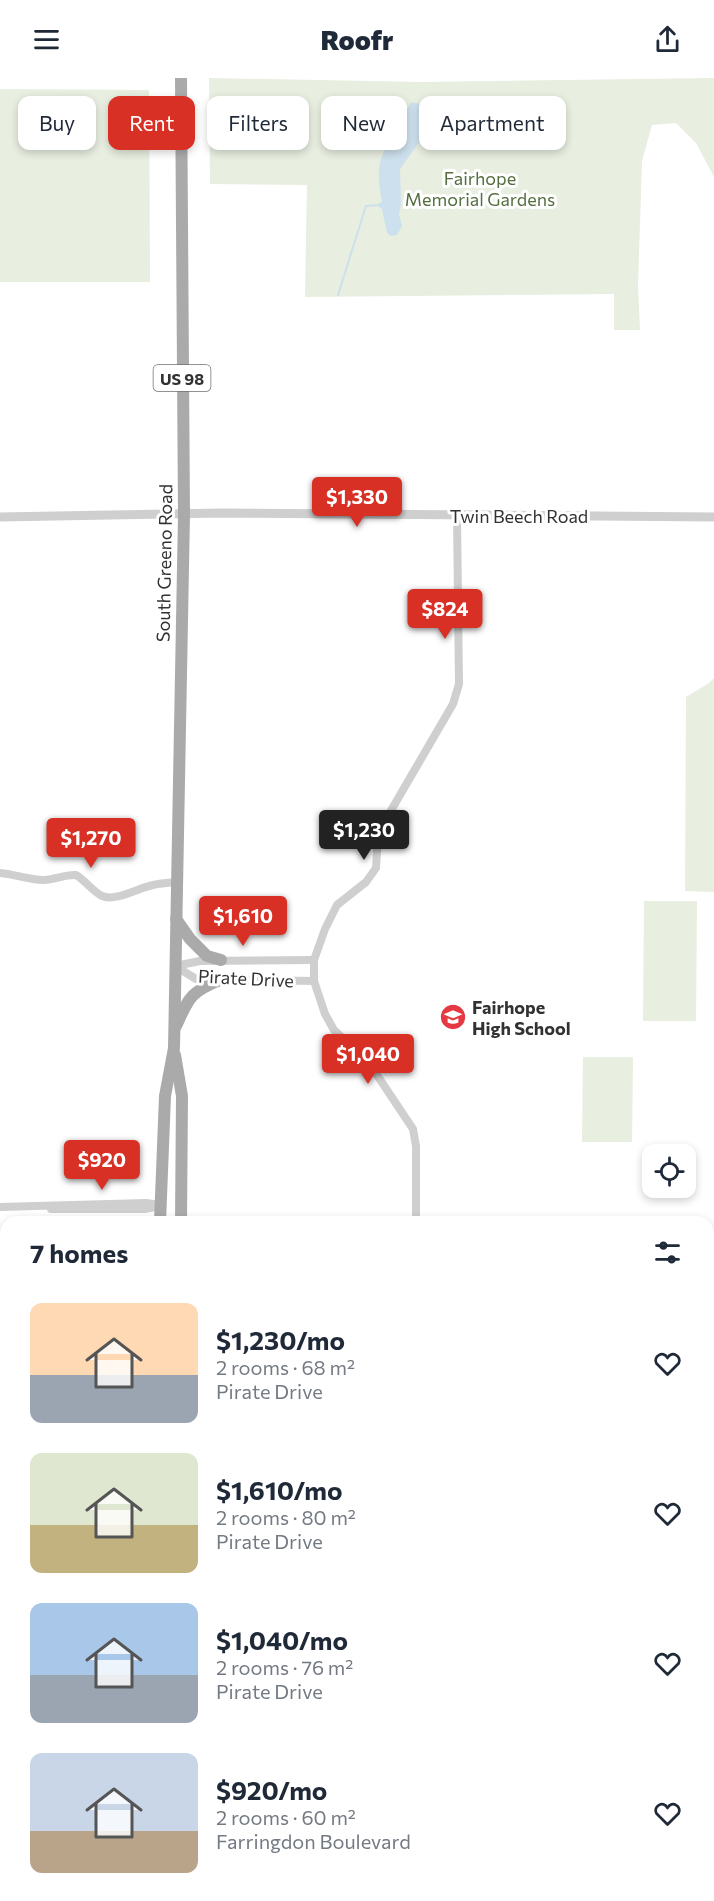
<!DOCTYPE html>
<meta charset="utf-8">
<style>
:root{--surface:#fff;--page:#f6f6f7;--text:#1f2937;--muted:#747a83;--accent:#d93025}
body{margin:0;font-family:Commissioner,sans-serif;background:var(--page);color:var(--text);height:100vh;display:flex;flex-direction:column;font-size:22px;white-space:nowrap}
*{box-sizing:border-box;margin:0}
p{font-size:20px;color:var(--muted)}
.icon{flex:none;width:33px;height:33px;fill:none;stroke:currentColor;stroke-width:2;stroke-linecap:round;stroke-linejoin:round}
.map{position:relative;flex:1;overflow:hidden}
.side{position:absolute;left:0px;top:1138px;width:714px;height:686px;display:flex;flex-direction:column;background:var(--surface);border-radius:18px 18px 0 0;box-shadow:0 3px 9px #0003}
.side>*{flex:none}
.hud{position:absolute;left:18px;top:18px;width:678px;height:54px;display:flex;gap:12px}
.buttons{position:absolute;left:642px;top:1066px;display:grid;gap:12px}
.buttons a{display:grid;place-items:center;width:54px;height:54px;border-radius:12px;background:var(--surface);box-shadow:0 3px 9px #0003;font-size:30px}
.price{position:absolute;translate:-50% -51px;padding:0 14px;border-radius:6px;background:var(--accent);color:#fff;font-size:20px;line-height:39px;filter:drop-shadow(0 2px 3px #0008)}
.price::after{content:'';position:absolute;left:50%;top:36px;width:18px;height:14px;margin-left:-9px;background:inherit;clip-path:polygon(0 0,100% 0,50% 100%)}
.price.active{background:#222;color:#fff}
ul{padding:0;list-style:none}
li{display:flex;align-items:center;gap:18px;height:150px;padding:0 30px}
li span{display:grid;place-items:center;flex:none;width:168px;height:120px;border-radius:12px;color:#555}
li>.icon{margin-inline-start:auto}
span .icon{width:72px;height:72px;fill:#fffc;stroke-width:1}
li b{font-size:26px}
h2{display:flex;justify-content:space-between;align-items:center;height:72px;padding:0 30px;font-size:26px}
.chip{padding:0 21px;border-radius:12px;background:var(--surface);box-shadow:0 3px 9px #0003;font-size:21px;line-height:54px}
.chip.active{background:var(--accent);color:#fff}
header{display:flex;justify-content:space-between;align-items:center;height:78px;padding:0 30px;background:var(--surface);font-size:27px;font-weight:800}
.map>svg:first-child{display:block}
.green{fill:#e8eee0}
.water{fill:#cde0ed}
.lines{fill:none;stroke-linecap:round;stroke-linejoin:round}
.stream{stroke:#cde0ed;stroke-width:2}
.minor{stroke:#cfcfcf;stroke-width:8}
.tertiary{stroke:#cfcfcf;stroke-width:9}
.primary{stroke:#aaa;stroke-width:12}
.labels{text-anchor:middle;dominant-baseline:central;stroke-width:6;stroke-linejoin:round;paint-order:stroke}
.shield{fill:#fff;stroke:#707070;stroke-width:1.5}
.shield-label{font-size:16px;font-weight:bold;fill:#323232}
.park-label{font-size:18px;fill:#546e3e;stroke:#fff}
.street-label{font-size:18px;fill:#323232;stroke:#fff}
.poi-label{font-size:18px;font-weight:bold;fill:#323232;stroke:#fff;text-anchor:start}
</style>
<header><svg class="icon" aria-label="menu" viewBox="0 0 24 24"><path d="M4 6h16M4 12h16M4 18h16"/></svg>Roofr<svg class="icon" aria-label="share" viewBox="0 0 24 24"><path d="M12 15V3M7 8l5-5 5 5M5 13v7h14v-7"/></svg></header>
<div class="map">
<svg width="714" height="1823" viewBox="0 0 714 1823">
<rect width="100%" height="100%" fill="#fff"/>
<g class="green">
<path d="M209,0l212,4 293,-4v99l-18,-34 -20,-20 -24,2 -10,36 -4,125 2,44h-26v-36l-309,3 2,-112 -97,-1z"/>
<path d="M0,11l149,1 1,192h-150z"/>
<path d="M714,600v214l-29,-1 1,-194 23,-14z"/>
<path d="M644,823h53l-1,120h-53z"/>
<path d="M583,979h50l-1,85h-50z"/>
<rect x="0" y="1380" width="6" height="91"/>
</g>
<path class="water" d="M412,24l19,5 4,6 -7,17 -28,39 1,36 -2,9 3,12 -5,9 -6,1 -3,-2 -2,-5 -4,-20 -3,-2v-4l3,-1c-2,-11 -4,-22 -3,-33 1,-15 23,-56 33,-67z"/>
<g class="lines">
<path class="stream" d="M338,217l28,-89 13,-1"/>
<g class="minor">
<path d="M0,795c14,1 29,7 43,7 12,0 22,-6 33,-5 10,6 16,16 26,21 13,6 36,-8 51,-11 8,-2 16,-2 24,-3"/>
<path d="M175,888l21,13 118,2"/>
<path d="M175,888l25,-5 114,-1"/>
<path d="M0,1129l146,-4 15,2"/>
<path d="M51,1131h93l12,-2"/>
<path d="M416,1144v-76l-3,-17 -44,-66 -35,-33 -9,-16 -11,-33v-21l11,-31 12,-24 29,-23 10,-14 2,-33 4,-9 71,-122 6,-20 -2,-168"/>
<path d="M710,1307l-1,347 2,18 3,8"/>
<path d="M0,1365h6"/>
<path d="M0,1577h6"/>
</g>
<g class="tertiary">
<path d="M0,439l222,-4 492,4"/>
<path d="M708,1307h6"/>
</g>
<g class="primary">
<path d="M176,841l14,20 17,17 14,4"/>
<path d="M176,948c13,-28 14,-34 44,-46"/>
<path d="M175,977l7,41 -1,126"/>
<path d="M160,1144l5,-126 9,-48 10,-534 -3,-436"/>
<path d="M156,1823v-5"/>
<path d="M177,1823v-5"/>
</g>
</g>
<defs>
<g id="school-disc" transform="scale(1.35)"><circle r="9.5" fill="#e43842" stroke="#fff"/><path d="M0-5L7-2L0 1L-7-2ZM-4 1L0 2.5L4 1V4Q0 6-4 4Z" fill="#fff"/></g>
</defs>
<g fill-rule="evenodd">
<use href="#school-disc" x="453" y="939"/>
</g>
<g class="labels">
<rect class="shield" x="153.5" y="287" width="57" height="26" rx="4.5"/>
<g class="shield-label">
<text x="182" y="300">US 98</text>
</g>
<g class="park-label">
<text x="480" y="100">Fairhope<tspan x="480" dy="21">Memorial Gardens</tspan></text>
</g>
<g class="street-label">
<text x="519" y="438">Twin Beech Road</text>
<text transform="translate(164 485) rotate(-89)">South Greeno Road</text>
<text transform="translate(246 900) rotate(3)">Pirate Drive</text>
</g>
<g class="poi-label">
<text x="472" y="929">Fairhope<tspan x="472" dy="21">High School</tspan></text>
</g>
</g>
</svg>
<div class="buttons">
<a><svg class="icon" aria-label="locate" viewBox="0 0 24 24"><circle cx="12" cy="12" r="6"/><path d="M12 2v4M12 18v4M2 12h4M18 12h4"/></svg></a>
</div>
<b class="price" style="left:357px;top:450px">$1,330</b>
<b class="price" style="left:445px;top:562px">$824</b>
<b class="price active" style="left:364px;top:783px">$1,230</b>
<b class="price" style="left:91px;top:791px">$1,270</b>
<b class="price" style="left:243px;top:869px">$1,610</b>
<b class="price" style="left:368px;top:1007px">$1,040</b>
<b class="price" style="left:102px;top:1113px">$920</b>
<div class="hud">
<a class="chip">Buy</a>
<a class="chip active">Rent</a>
<a class="chip">Filters</a>
<a class="chip">New</a>
<a class="chip">Apartment</a>
</div>
<section class="side">
<h2>7 homes<svg class="icon" aria-label="filters" viewBox="0 0 24 24"><path d="M4 7h16M4 17h16"/><circle cx="9" cy="7" r="2"/><circle cx="15" cy="17" r="2"/></svg></h2>
<ul>
<li><span style="background:linear-gradient(#ffd9b3 60%,#9aa5b1 0)"><svg class="icon" aria-label="home" viewBox="0 0 24 24"><path d="M3 11l9-7 9 7M6 9v11h12V9"/></svg></span><div><b>$1,230/mo</b><p>2 rooms · 68 m²</p><p>Pirate Drive</p></div><svg class="icon" aria-label="heart" viewBox="0 0 24 24"><path d="M12 20l-8-8c-3-5 5-10 8-4 3-6 11-1 8 4z"/></svg></li>
<li><span style="background:linear-gradient(#dfe7d0 60%,#c2b280 0)"><svg class="icon" aria-label="home" viewBox="0 0 24 24"><path d="M3 11l9-7 9 7M6 9v11h12V9"/></svg></span><div><b>$1,610/mo</b><p>2 rooms · 80 m²</p><p>Pirate Drive</p></div><svg class="icon" aria-label="heart" viewBox="0 0 24 24"><path d="M12 20l-8-8c-3-5 5-10 8-4 3-6 11-1 8 4z"/></svg></li>
<li><span style="background:linear-gradient(#a9c7e8 60%,#9aa5b1 0)"><svg class="icon" aria-label="home" viewBox="0 0 24 24"><path d="M3 11l9-7 9 7M6 9v11h12V9"/></svg></span><div><b>$1,040/mo</b><p>2 rooms · 76 m²</p><p>Pirate Drive</p></div><svg class="icon" aria-label="heart" viewBox="0 0 24 24"><path d="M12 20l-8-8c-3-5 5-10 8-4 3-6 11-1 8 4z"/></svg></li>
<li><span style="background:linear-gradient(#c9d6e8 65%,#b9a48a 0)"><svg class="icon" aria-label="home" viewBox="0 0 24 24"><path d="M3 11l9-7 9 7M6 9v11h12V9"/></svg></span><div><b>$920/mo</b><p>2 rooms · 60 m²</p><p>Farringdon Boulevard</p></div><svg class="icon" aria-label="heart" viewBox="0 0 24 24"><path d="M12 20l-8-8c-3-5 5-10 8-4 3-6 11-1 8 4z"/></svg></li>
</ul>
</section>
</div>
